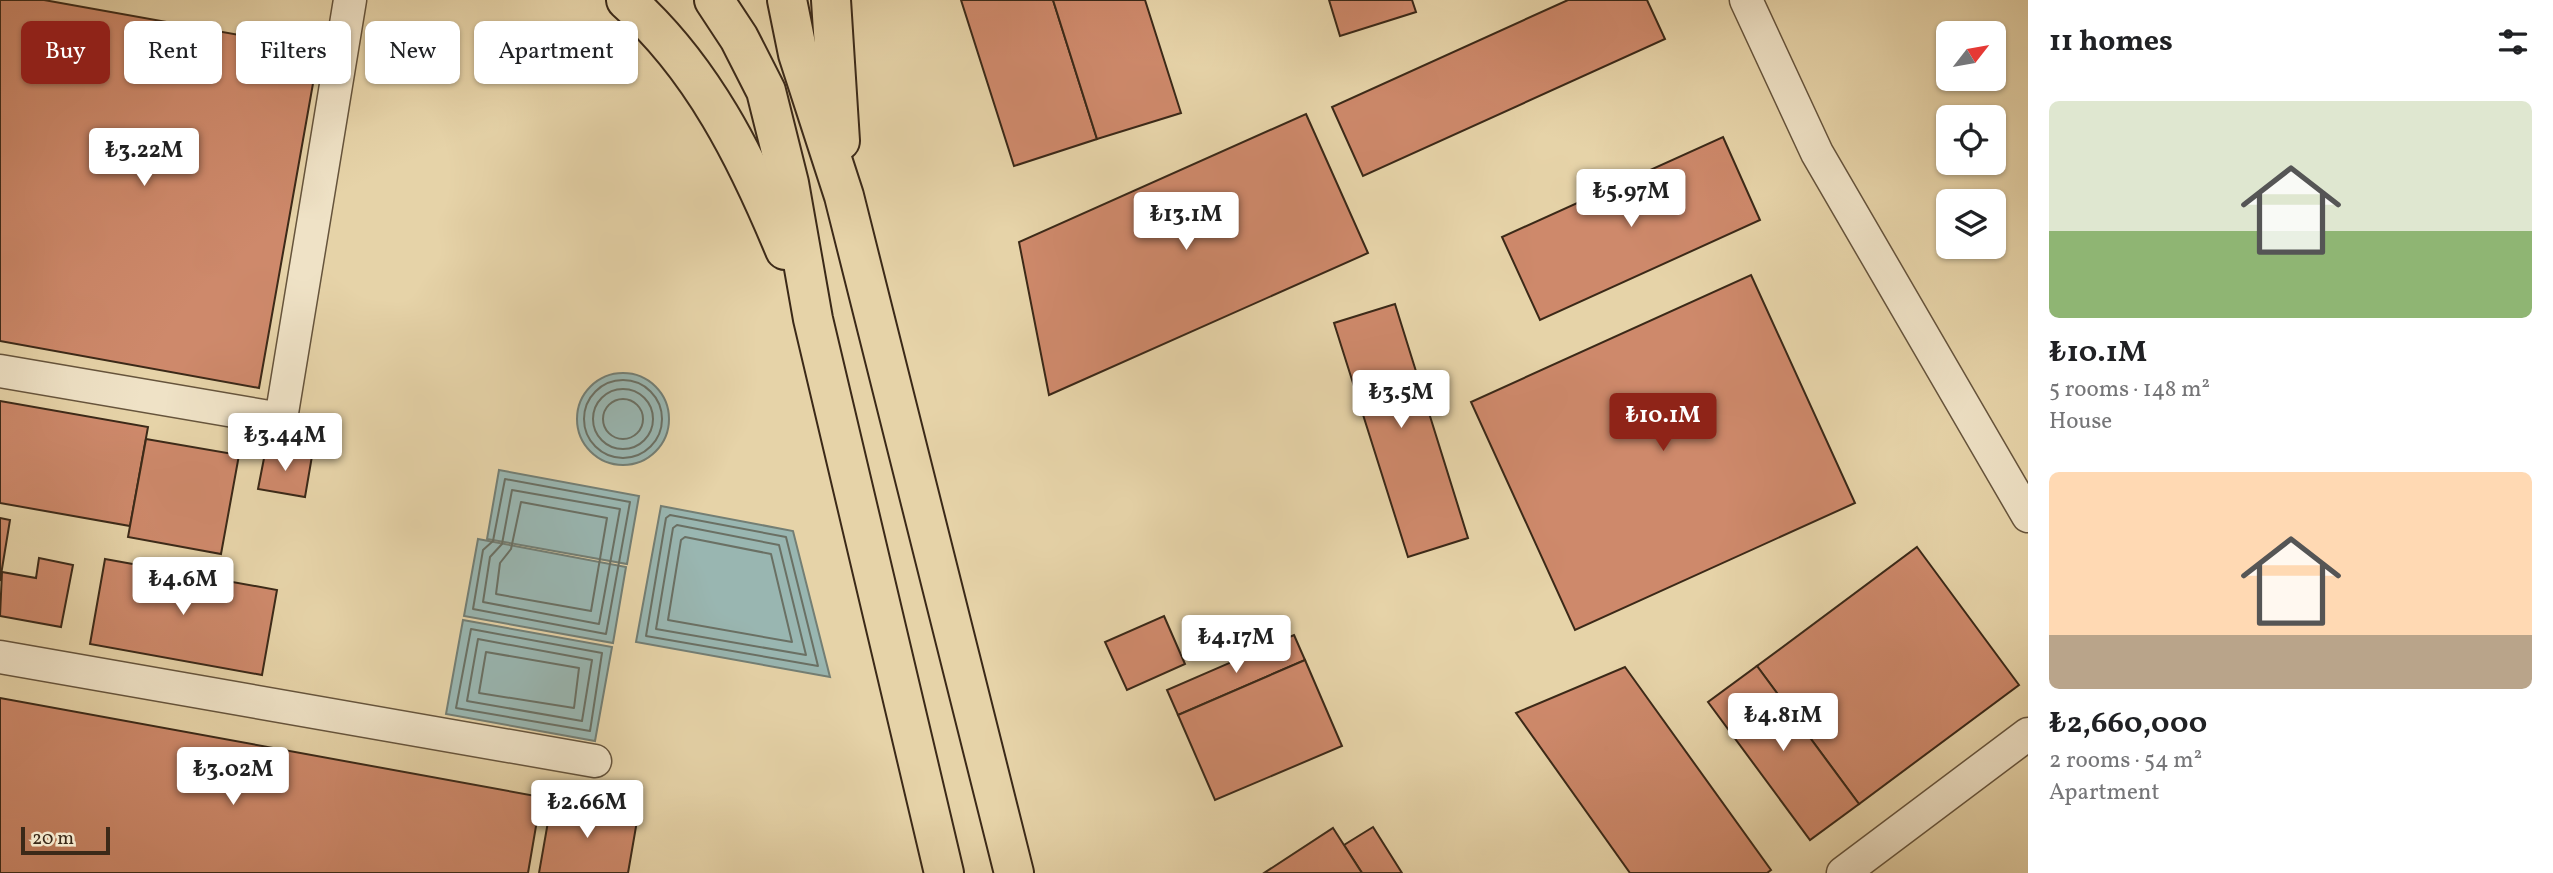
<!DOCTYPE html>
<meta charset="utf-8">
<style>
:root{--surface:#fff;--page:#f6f6f6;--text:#202124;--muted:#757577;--accent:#8f2418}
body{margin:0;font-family:Vollkorn,serif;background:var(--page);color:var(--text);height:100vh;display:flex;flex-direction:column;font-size:26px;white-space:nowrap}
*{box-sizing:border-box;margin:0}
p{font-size:23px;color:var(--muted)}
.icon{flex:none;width:38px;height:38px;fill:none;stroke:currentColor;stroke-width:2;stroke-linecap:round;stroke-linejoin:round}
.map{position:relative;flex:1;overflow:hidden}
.sheet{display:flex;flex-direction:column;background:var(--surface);width:525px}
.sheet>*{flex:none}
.hud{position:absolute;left:21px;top:21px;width:665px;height:63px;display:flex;gap:14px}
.needle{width:46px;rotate:59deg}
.controls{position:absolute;left:1936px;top:21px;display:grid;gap:14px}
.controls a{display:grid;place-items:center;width:70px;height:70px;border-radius:10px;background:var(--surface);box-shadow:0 2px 5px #0004;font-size:35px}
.scale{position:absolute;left:21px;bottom:18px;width:89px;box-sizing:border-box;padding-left:7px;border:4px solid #3b2918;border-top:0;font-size:19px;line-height:24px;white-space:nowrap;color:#3b2918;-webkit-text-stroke:5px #efe2c6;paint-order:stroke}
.price{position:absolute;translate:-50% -60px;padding:0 16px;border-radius:7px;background:#fff;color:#222;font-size:23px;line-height:46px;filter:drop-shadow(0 2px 4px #0008)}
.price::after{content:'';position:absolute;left:50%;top:42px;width:21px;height:16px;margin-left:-10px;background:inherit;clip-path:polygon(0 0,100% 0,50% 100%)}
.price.selected{background:var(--accent);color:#fff}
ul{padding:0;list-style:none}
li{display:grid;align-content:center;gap:14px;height:371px;padding:0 21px}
li span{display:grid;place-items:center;height:217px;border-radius:10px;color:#555}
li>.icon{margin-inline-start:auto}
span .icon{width:126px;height:126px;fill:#fffc;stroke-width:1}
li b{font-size:30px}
h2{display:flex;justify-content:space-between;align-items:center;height:84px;padding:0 21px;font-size:30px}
.chip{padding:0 24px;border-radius:10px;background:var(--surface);box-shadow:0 2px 5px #0004;font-size:24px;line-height:63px}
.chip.selected{background:var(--accent);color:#fff}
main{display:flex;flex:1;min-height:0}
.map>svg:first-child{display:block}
.water{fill:#99b6b1;stroke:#737e74;stroke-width:2}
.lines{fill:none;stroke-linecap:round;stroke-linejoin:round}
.shore{stroke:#6a7064;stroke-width:2}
.building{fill:#ce896b;stroke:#3b2918;stroke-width:2}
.minor-casing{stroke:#66543c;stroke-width:35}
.primary-casing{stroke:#3b2918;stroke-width:42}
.minor{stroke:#efe2c6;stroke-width:32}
.primary{stroke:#e6d3a8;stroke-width:38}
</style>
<main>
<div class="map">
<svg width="2028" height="873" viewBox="0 0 2028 873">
<rect width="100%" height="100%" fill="#e6d3a8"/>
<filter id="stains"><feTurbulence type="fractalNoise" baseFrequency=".00286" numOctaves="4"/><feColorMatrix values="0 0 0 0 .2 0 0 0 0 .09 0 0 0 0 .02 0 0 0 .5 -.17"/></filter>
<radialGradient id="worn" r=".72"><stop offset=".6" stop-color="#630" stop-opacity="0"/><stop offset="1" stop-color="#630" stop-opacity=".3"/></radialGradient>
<g class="water">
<circle cx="623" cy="419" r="46"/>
<path d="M499,470l140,26 -12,68 -140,-25z"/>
<path d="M661,506l132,25 37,146 -194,-35z"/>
<path d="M478,539l148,28 -13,76 -149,-27z"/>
<path d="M463,620l149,27 -17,94 -149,-27z"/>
</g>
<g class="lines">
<g class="shore">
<circle cx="623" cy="419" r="39"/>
<circle cx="623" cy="419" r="30"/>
<circle cx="623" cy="419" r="20"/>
<path d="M505,479l125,23 -24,132 -133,-25 10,-59 10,-9z"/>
<path d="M512,490l108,19 -21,115 -116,-22 7,-45 12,-13z"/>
<path d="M521,502l86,16 -16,93 -95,-17 4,-31 11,-14z"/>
<path d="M670,515l116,22 32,129 -172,-30 20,-118z"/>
<path d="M677,525l102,20 27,110 -150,-26 17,-101z"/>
<path d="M685,537l86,17 21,88 -124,-22 13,-80z"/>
<path d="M471,629l131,24 -12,78 -134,-23z"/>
<path d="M478,639l114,21 -10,61 -115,-20z"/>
<path d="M486,652l93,16 -5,40 -95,-15z"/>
</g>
</g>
<g class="building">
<path d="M0,0h44l201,36 -2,12 74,13 -58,327 -259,-47z"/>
<path d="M961,0h92l44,139 -83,27z"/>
<path d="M1053,0h92l36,113 -84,26z"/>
<path d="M1329,0h83l4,12 -76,24z"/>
<path d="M1568,0h79l18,39 -302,137 -31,-69z"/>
<path d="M1306,114l62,139 -319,142 -30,-153z"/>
<path d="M1723,137l37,83 -220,100 -38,-83z"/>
<path d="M1751,275l104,228 -280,127 -104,-228z"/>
<path d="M1395,304l73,234 -60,19 -74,-234z"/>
<path d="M0,401l148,26 -18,99 -130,-23z"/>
<path d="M146,439l93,16 -18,99 -93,-17z"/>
<path d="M266,448l46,8 -7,41 -47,-8z"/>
<path d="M0,518l10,2 -10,61z"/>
<path d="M1917,547l102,138 -160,119 -102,-138z"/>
<path d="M39,558l34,7 -12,62 -61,-11 2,-44 34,6z"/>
<path d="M105,559l172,31 -15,85 -172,-31z"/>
<path d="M1164,616l21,48 -58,26 -22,-48z"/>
<path d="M1294,635l11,25 -127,55 -11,-25z"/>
<path d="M1305,660l37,86 -127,54 -37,-85z"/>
<path d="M1757,666l102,138 -49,36 -102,-138z"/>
<path d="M1625,667l146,203 -4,3h-137l-114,-160z"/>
<path d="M0,698l541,99 -13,76h-528z"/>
<path d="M552,799l86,16 -10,58h-89z"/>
<path d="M1373,827l29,46h-40l-18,-28z"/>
<path d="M1333,828l29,45h-98z"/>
</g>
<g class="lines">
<g class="minor-casing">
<g id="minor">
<path d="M1746,0l71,153 211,363"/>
<path d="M0,371l281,48 69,-419"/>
<path d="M0,657l595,104"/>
<path d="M1843,873l185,-139"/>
</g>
</g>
<g class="primary-casing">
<g id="primary">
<path d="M626,0c76,67 121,158 159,250"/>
<path d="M714,0l25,38 27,53 23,92 24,136 131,554"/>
<path d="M787,0l11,54 46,142 170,677"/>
<path d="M831,0l9,141"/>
</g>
</g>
<use href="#minor" class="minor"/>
<use href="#primary" class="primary"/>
</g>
<rect width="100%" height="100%" filter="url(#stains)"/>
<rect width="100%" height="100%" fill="url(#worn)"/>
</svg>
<div class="controls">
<a><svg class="needle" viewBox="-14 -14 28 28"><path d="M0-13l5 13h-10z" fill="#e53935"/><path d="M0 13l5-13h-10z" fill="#757577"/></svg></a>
<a><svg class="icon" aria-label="locate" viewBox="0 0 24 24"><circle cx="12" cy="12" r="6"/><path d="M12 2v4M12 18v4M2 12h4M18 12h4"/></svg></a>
<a><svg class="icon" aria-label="layers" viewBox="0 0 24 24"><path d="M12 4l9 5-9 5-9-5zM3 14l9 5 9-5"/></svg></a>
</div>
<div class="scale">20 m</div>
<b class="price" style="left:144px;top:188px">₺3.22M</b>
<b class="price" style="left:1631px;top:229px">₺5.97M</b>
<b class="price" style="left:1186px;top:252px">₺13.1M</b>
<b class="price" style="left:1401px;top:430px">₺3.5M</b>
<b class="price selected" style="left:1663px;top:453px">₺10.1M</b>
<b class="price" style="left:285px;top:473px">₺3.44M</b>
<b class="price" style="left:183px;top:617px">₺4.6M</b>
<b class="price" style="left:1236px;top:675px">₺4.17M</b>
<b class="price" style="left:1783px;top:753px">₺4.81M</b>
<b class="price" style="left:233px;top:807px">₺3.02M</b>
<b class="price" style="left:587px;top:840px">₺2.66M</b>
<div class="hud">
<a class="chip selected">Buy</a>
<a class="chip">Rent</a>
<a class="chip">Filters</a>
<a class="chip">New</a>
<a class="chip">Apartment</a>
</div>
</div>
<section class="sheet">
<h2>11 homes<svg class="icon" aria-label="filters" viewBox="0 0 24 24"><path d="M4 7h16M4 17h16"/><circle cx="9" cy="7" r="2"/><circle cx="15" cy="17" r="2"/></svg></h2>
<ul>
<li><span style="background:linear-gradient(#dfe7d0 60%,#8fb573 0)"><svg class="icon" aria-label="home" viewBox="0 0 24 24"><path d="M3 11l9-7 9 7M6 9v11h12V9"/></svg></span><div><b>₺10.1M</b><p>5 rooms · 148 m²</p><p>House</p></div></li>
<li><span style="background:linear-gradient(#ffd9b3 75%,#b9a48a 0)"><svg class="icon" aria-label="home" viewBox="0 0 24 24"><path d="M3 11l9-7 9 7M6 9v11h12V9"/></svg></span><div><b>₺2,660,000</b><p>2 rooms · 54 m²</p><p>Apartment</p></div></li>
</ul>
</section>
</main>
